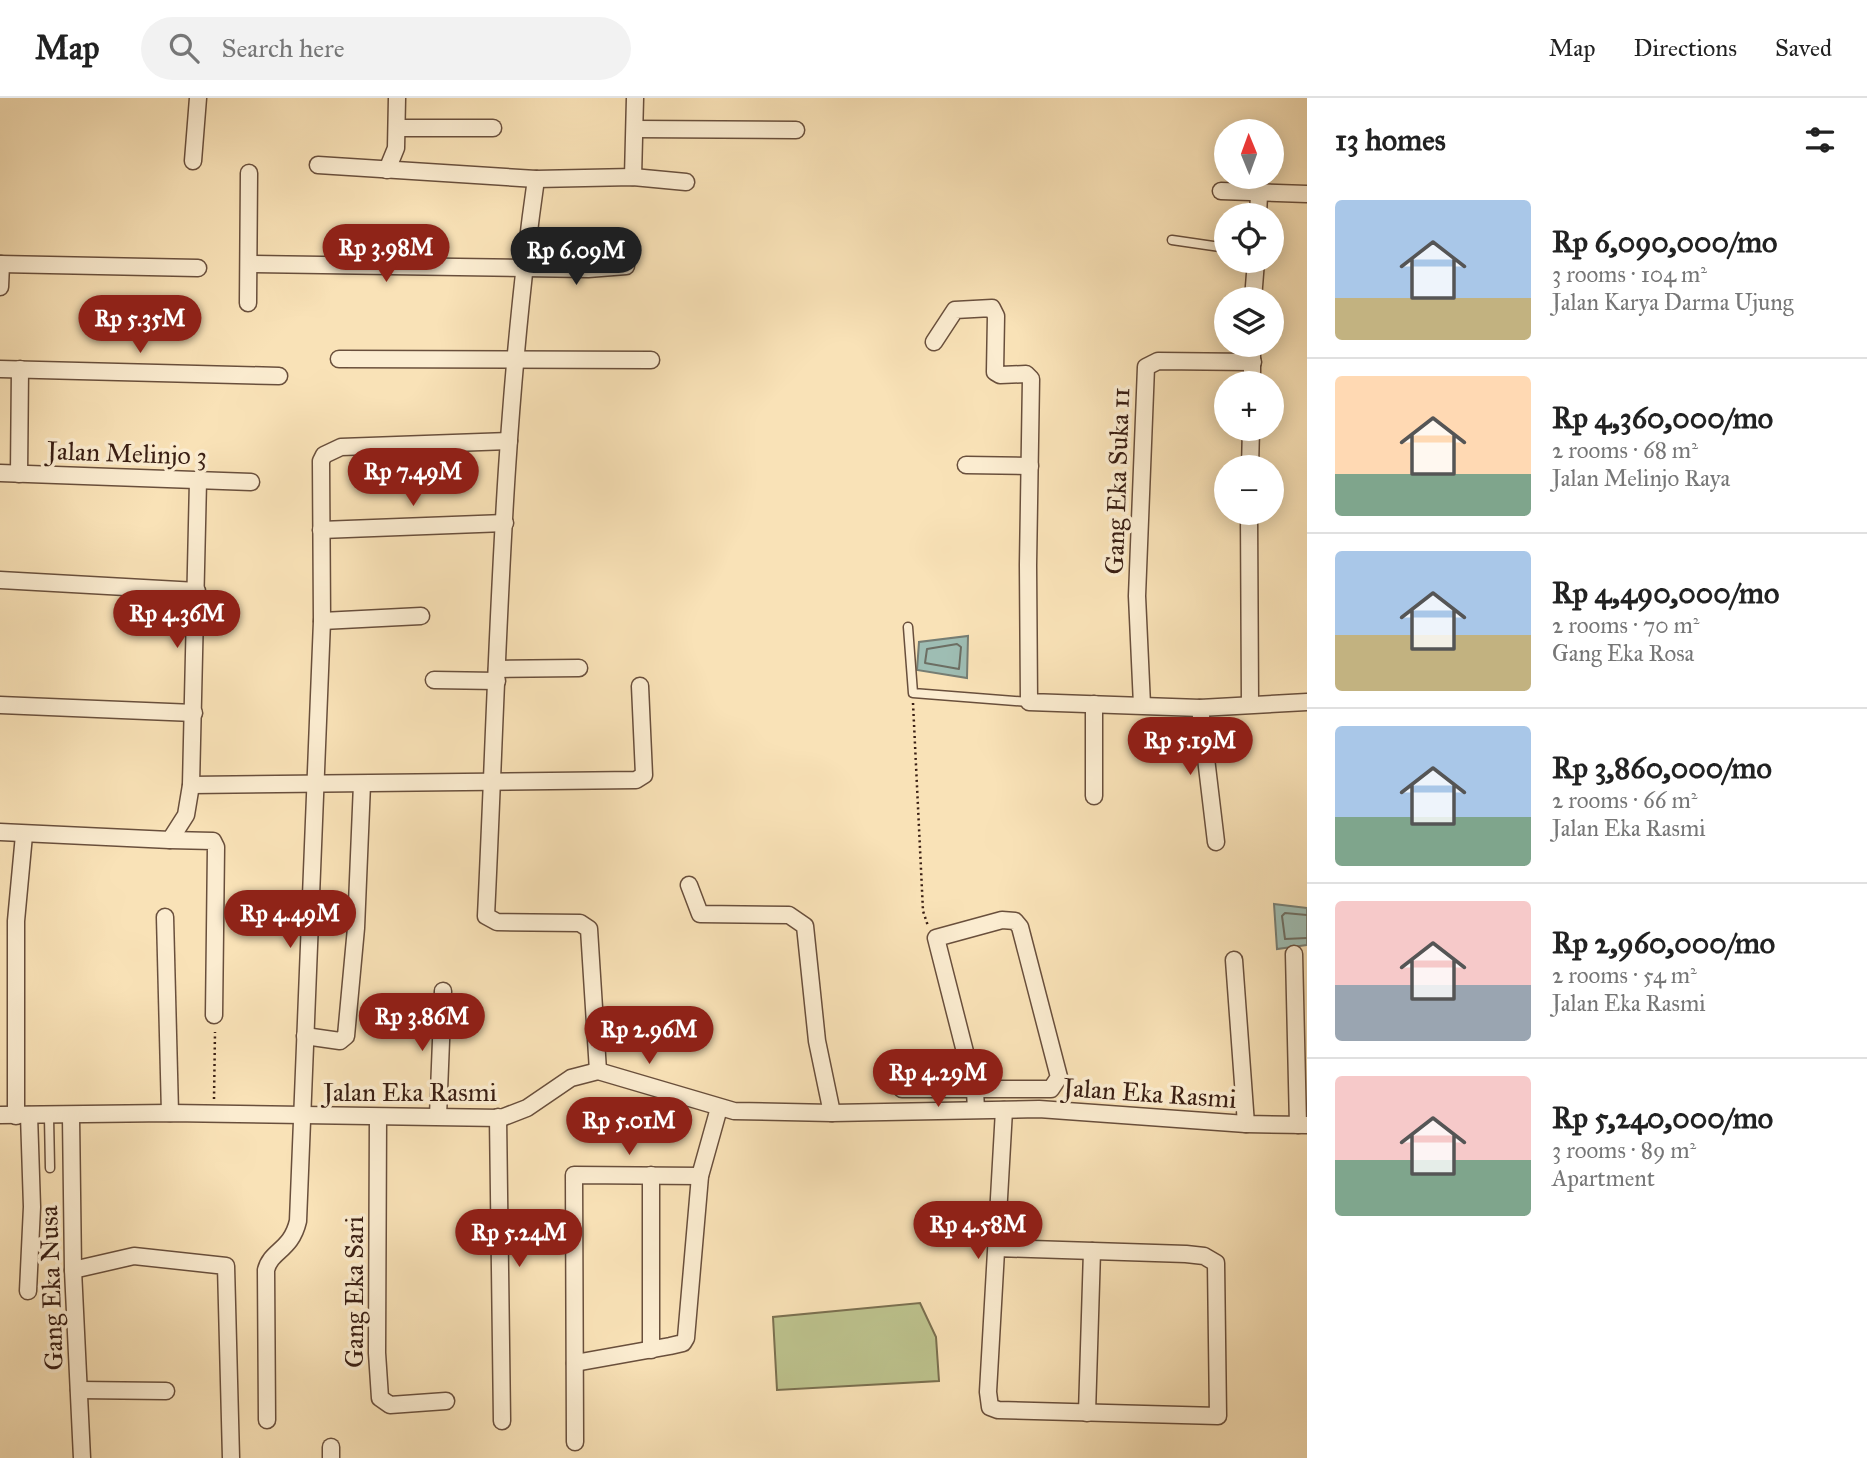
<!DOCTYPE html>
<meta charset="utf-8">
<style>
:root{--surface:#fff;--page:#f2f2f2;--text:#222;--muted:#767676;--line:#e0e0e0;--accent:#8f2418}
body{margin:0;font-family:"IM FELL Great Primer",serif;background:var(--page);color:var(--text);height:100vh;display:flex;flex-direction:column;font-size:26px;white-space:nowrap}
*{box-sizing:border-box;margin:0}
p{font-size:23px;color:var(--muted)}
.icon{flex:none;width:38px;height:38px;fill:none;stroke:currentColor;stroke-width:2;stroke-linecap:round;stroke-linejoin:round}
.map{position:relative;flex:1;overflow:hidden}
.side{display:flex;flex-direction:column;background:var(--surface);width:560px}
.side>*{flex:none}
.needle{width:46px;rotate:359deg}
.controls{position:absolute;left:1214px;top:21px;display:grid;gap:14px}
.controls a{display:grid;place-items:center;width:70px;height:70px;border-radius:50%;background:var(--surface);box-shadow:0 4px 18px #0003;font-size:35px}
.price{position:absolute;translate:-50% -60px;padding:0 16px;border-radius:24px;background:var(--accent);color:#fff;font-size:23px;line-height:46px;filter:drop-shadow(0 2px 4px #0008)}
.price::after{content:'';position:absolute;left:50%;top:42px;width:21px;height:16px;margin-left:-10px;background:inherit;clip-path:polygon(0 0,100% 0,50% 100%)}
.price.on{background:#222;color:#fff}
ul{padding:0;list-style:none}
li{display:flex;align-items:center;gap:21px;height:175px;padding:0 28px}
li+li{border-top:2px solid var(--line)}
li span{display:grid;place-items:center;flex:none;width:196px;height:140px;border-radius:7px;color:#555}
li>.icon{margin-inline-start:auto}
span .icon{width:84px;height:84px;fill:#fffc;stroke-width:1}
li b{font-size:30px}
h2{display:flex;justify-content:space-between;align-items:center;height:84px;padding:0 28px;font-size:30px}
header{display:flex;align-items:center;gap:42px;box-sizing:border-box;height:98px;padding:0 35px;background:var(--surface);border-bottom:2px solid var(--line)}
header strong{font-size:33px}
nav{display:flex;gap:38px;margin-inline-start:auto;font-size:24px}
.search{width:490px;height:63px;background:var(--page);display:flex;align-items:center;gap:18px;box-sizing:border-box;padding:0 24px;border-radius:38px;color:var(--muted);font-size:26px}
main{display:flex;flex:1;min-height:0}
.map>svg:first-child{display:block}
.green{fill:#bdc38e;stroke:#7b7050;stroke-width:2}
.water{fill:#9ebdb3;stroke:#767d73;stroke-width:2}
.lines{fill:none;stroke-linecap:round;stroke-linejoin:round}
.shore{stroke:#6c6e63;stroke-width:2}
.lane-casing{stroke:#694f3c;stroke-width:11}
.street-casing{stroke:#694f3c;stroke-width:19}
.path{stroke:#391e13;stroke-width:2.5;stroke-dasharray:2 3.5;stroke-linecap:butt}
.lane{stroke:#fbecd0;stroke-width:8}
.street{stroke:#fbecd0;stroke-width:16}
.labels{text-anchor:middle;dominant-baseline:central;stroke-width:7;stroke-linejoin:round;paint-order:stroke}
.street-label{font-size:26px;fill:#391e13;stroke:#fbecd0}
</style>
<header>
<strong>Map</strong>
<div class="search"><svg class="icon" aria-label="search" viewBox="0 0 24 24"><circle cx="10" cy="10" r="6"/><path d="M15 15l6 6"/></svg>Search here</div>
<nav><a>Map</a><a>Directions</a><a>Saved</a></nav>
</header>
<main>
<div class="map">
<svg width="1307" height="1360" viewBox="0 0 1307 1360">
<rect width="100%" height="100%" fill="#f9e2b7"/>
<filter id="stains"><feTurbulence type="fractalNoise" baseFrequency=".00286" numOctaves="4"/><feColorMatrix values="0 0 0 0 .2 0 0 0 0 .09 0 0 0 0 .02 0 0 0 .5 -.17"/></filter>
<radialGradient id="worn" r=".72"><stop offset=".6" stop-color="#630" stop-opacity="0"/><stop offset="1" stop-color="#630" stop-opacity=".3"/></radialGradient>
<path class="green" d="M920,1205l16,34 3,44 -162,9 -4,-73z"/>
<g class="water">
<path d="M968,538l-1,42 -50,-8 2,-28z"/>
<path d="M1274,806l33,4v37l-30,4z"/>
</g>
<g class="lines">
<g class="shore">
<path d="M957,546l4,3 -2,22 -34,-6 2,-14z"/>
<path d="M1307,817l-22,-2 -3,3 3,23 22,-1"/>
</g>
<g class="lane-casing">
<g id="lane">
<path d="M1172,142l55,8"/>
<path d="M908,529l5,66 116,9"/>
<path d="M49,1019l1,51"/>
</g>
</g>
<g class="street-casing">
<g id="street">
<path d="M397,30h96"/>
<path d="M635,31l161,1"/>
<path d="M193,63l5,-63"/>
<path d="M318,67l218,14 97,-2 53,5"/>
<path d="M387,72l9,-22 1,-50"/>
<path d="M633,79l2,-79"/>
<path d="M536,81c-35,244 -38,491 -50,737l11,6 83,1 9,6 9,142"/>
<path d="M1221,93l86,3"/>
<path d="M1258,117l1,-20"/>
<path d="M0,166l198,4"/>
<path d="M249,166l339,5 38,-3"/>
<path d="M0,189l1,-23"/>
<path d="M1253,201l3,-38"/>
<path d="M248,205l1,-130"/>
<path d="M934,244l21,-32 37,-2 4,8 -1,56 5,3 26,-1 5,5 -3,186 1,137 171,6 107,-6"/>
<path d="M339,261l312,1"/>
<path d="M0,271l279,7"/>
<path d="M1252,285v-38"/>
<path d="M966,367l64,1"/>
<path d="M1250,369l1,-38"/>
<path d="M0,375l251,9"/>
<path d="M19,376l1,-105"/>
<path d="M1249,415l1,191"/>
<path d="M321,432l184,-7"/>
<path d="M0,482l197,11"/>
<path d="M322,523l99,-5"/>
<path d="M497,571l82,-1"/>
<path d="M434,582l63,1"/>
<path d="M1094,606v92"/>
<path d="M0,607l194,8"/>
<path d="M1142,607l-5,-109 9,-229 12,-6 95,1"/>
<path d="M1200,610l16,134"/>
<path d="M191,687l445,-5 8,-5 -4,-89"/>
<path d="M0,734l170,8 16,-25 5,-30 7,-304"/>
<path d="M170,742l43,1 3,6 -2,168"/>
<path d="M689,787l11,29 89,1 16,11 12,115 15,72"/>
<path d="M165,819l5,196"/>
<path d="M1294,856l4,171"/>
<path d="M1234,862l12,164"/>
<path d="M305,938l35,5 6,-5 10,-108 6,-144"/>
<path d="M902,991h149l8,-12 -39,-150 -5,-6 -13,-1 -66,18 39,153 1,18"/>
<path d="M0,1017l170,-2 331,5 26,-10 44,-30 27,-7 136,40 98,2 207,-4 207,15 61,1"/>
<path d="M16,1018v-195l8,-86"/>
<path d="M438,1018l5,-125"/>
<path d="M71,1019l2,153 9,188"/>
<path d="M378,1019l-1,236 3,45 10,7 56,-4"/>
<path d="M498,1019l4,304"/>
<path d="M997,1150l189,6 18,2 12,7 2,153 -220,-6 -8,-3 -2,-15 16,-282"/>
<path d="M73,1172l61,-14 92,10 5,192"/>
<path d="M28,1193l4,-84 -3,-92"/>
<path d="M651,1252v-175"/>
<path d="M575,1265l95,-17 13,-3 3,-5 14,-162 19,-68"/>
<path d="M79,1292l87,1"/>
<path d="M1087,1315l5,-162"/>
<path d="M267,1322l-1,-150c5,-20 25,-19 32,-49l24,-600 -1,-160 3,-6 17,-8 168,-6"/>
<path d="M575,1344l-1,-267 126,1"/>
<path d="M331,1360v-11"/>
</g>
</g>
<g class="path">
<path d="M913,605l10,208 5,15"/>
<path d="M214,1001l1,-67"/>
</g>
<use href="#lane" class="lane"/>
<use href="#street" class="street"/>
</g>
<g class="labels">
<g class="street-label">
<text transform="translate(127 355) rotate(2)">Jalan Melinjo 3</text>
<text transform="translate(1117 383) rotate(-88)">Gang Eka Suka 11</text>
<text x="410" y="994">Jalan Eka Rasmi</text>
<text transform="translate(1150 995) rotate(4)">Jalan Eka Rasmi</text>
<text transform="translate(51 1190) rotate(-92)">Gang Eka Nusa</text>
<text transform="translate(354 1194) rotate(-90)">Gang Eka Sari</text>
</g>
</g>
<rect width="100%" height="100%" filter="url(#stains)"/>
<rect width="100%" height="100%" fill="url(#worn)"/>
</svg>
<div class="controls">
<a><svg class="needle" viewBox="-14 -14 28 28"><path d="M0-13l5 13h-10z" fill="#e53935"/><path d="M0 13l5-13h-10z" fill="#767676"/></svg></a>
<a><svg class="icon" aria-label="locate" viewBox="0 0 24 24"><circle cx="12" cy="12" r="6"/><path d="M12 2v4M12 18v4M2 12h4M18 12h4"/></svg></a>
<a><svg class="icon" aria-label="layers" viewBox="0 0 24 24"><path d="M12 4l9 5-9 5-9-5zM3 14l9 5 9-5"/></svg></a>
<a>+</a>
<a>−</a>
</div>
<b class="price" style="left:386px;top:186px">Rp 3.98M</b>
<b class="price on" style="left:576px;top:189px">Rp 6.09M</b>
<b class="price" style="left:140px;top:257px">Rp 5.35M</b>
<b class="price" style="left:413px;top:410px">Rp 7.49M</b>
<b class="price" style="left:177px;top:552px">Rp 4.36M</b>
<b class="price" style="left:1190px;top:679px">Rp 5.19M</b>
<b class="price" style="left:290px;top:852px">Rp 4.49M</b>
<b class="price" style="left:422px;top:955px">Rp 3.86M</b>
<b class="price" style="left:649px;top:968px">Rp 2.96M</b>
<b class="price" style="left:938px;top:1011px">Rp 4.29M</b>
<b class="price" style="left:629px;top:1059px">Rp 5.01M</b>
<b class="price" style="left:978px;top:1163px">Rp 4.58M</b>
<b class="price" style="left:519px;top:1171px">Rp 5.24M</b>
</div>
<section class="side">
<h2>13 homes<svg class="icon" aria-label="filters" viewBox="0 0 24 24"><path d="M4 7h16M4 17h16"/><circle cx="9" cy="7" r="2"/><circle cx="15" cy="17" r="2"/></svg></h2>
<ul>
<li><span style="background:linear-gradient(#a9c7e8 70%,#c2b280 0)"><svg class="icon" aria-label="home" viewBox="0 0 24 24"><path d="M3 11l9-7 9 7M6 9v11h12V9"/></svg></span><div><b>Rp 6,090,000/mo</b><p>3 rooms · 104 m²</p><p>Jalan Karya Darma Ujung</p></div></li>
<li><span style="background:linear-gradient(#ffd9b3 70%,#7fa58c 0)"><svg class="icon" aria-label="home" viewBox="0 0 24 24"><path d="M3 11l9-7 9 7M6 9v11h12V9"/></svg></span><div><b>Rp 4,360,000/mo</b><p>2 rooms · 68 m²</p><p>Jalan Melinjo Raya</p></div></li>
<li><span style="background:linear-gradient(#a9c7e8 60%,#c2b280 0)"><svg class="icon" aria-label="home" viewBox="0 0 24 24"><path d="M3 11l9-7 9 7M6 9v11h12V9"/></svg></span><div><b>Rp 4,490,000/mo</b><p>2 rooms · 70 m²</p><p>Gang Eka Rosa</p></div></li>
<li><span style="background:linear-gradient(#a9c7e8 65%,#7fa58c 0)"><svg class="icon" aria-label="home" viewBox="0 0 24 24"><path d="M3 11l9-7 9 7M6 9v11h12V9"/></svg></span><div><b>Rp 3,860,000/mo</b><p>2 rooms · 66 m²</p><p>Jalan Eka Rasmi</p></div></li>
<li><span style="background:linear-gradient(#f6c9c9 60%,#9aa5b1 0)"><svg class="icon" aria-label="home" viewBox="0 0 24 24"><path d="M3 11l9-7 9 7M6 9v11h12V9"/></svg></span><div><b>Rp 2,960,000/mo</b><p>2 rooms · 54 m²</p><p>Jalan Eka Rasmi</p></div></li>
<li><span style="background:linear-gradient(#f6c9c9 60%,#7fa58c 0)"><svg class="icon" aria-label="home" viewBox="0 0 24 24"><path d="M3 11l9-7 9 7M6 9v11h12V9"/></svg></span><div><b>Rp 5,240,000/mo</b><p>3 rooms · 89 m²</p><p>Apartment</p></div></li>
</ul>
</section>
</main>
